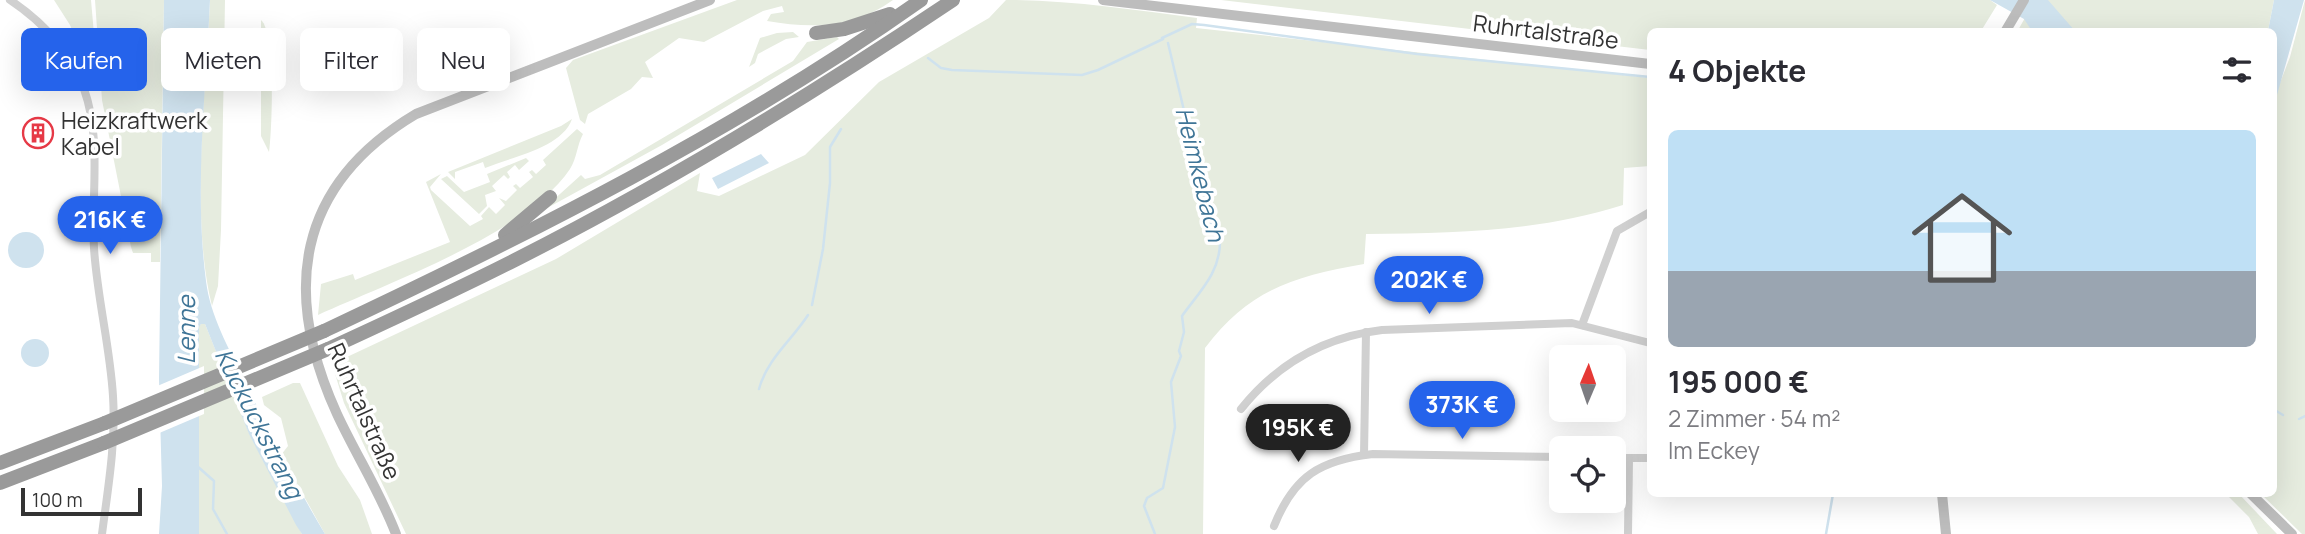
<!DOCTYPE html>
<html lang="de">
<meta charset="utf-8">
<style>
:root{--surface:#fff;--page:#f2f2f3;--text:#2b2b33;--muted:#7c7c81;--accent:#2563eb}
body{margin:0;font-family:Manrope,sans-serif;background:var(--page);color:var(--text);height:100vh;display:flex;flex-direction:column;font-size:26px;white-space:nowrap}
*{box-sizing:border-box;margin:0}
p{font-size:23px;color:var(--muted)}
.icon{flex:none;width:38px;height:38px;fill:none;stroke:currentColor;stroke-width:2;stroke-linecap:round;stroke-linejoin:round}
.map{position:relative;flex:1;overflow:hidden}
.details{position:absolute;left:1647px;top:28px;width:630px;height:469px;display:flex;flex-direction:column;background:var(--surface);border-radius:10px;box-shadow:0 7px 28px #0002}
.details>*{flex:none}
.guide{position:absolute;left:21px;top:28px;width:665px;height:63px;display:flex;gap:14px}
.needle{width:46px;rotate:2deg}
.buttons{position:absolute;left:1549px;top:345px;display:grid;gap:14px}
.buttons a{display:grid;place-items:center;width:77px;height:77px;border-radius:10px;background:var(--surface);box-shadow:0 7px 28px #0002;font-size:35px}
.scale{position:absolute;left:21px;bottom:18px;width:121px;box-sizing:border-box;padding-left:7px;border:4px solid #333;border-top:0;font-size:19px;line-height:24px;white-space:nowrap;color:#333;-webkit-text-stroke:5px #fff;paint-order:stroke}
.price{position:absolute;translate:-50% -60px;padding:0 16px;border-radius:24px;background:var(--accent);color:#fff;font-size:23px;line-height:46px;filter:drop-shadow(0 2px 4px #0008)}
.price::after{content:'';position:absolute;left:50%;top:42px;width:21px;height:16px;margin-left:-10px;background:inherit;clip-path:polygon(0 0,100% 0,50% 100%)}
.price.active{background:#222;color:#fff}
ul{padding:0;list-style:none}
li{display:grid;align-content:center;gap:14px;height:371px;padding:0 21px}
li span{display:grid;place-items:center;height:217px;border-radius:10px;color:#555}
li>.icon{margin-inline-start:auto}
span .icon{width:126px;height:126px;fill:#fffc;stroke-width:1}
li b{font-size:30px}
h2{display:flex;justify-content:space-between;align-items:center;height:84px;padding:0 21px;font-size:30px}
.chip{padding:0 24px;border-radius:10px;background:var(--surface);box-shadow:0 7px 28px #0002;font-size:24px;line-height:63px}
.chip.active{background:var(--accent);color:#fff}
.map>svg:first-child{display:block}
.green{fill:#e6ecdf}
.water{fill:#cfe2ee}
.pier{fill:#fff}
.lines{fill:none;stroke-linecap:round;stroke-linejoin:round}
.stream{stroke:#cfe2ee;stroke-width:2.5}
.street{stroke:#d0d0d0;stroke-width:8}
.secondary{stroke:#bdbdbd;stroke-width:10}
.highway{stroke:#9a9a9a;stroke-width:14}
.highway-bridge{stroke:#9a9a9a;stroke-width:14}
.labels{text-anchor:middle;dominant-baseline:central;stroke-width:7;stroke-linejoin:round;paint-order:stroke}
.street-label{font-size:23px;fill:#333;stroke:#fff}
.poi-label{font-size:23px;fill:#333;stroke:#fff;text-anchor:start}
.water-label{font-size:24px;font-style:italic;fill:#3f7597;stroke:#fff}
</style>
<div class="map">
<svg width="2305" height="534" viewBox="0 0 2305 534">
<rect width="100%" height="100%" fill="#fff"/>
<g class="green">
<path d="M54,0h37l8,91 -29,-66z"/>
<path d="M95,0h69l-4,262h-9v-9h-18l-2,-6 -29,-147z"/>
<path d="M210,0h15l-4,230 -3,56 -6,20c-22,-88 -6,-214 -2,-306z"/>
<path d="M737,0h156c-39,28 -79,29 -126,21l4,-7 13,-2 -2,-6 -19,5 -59,31 -25,-4 -34,24 8,16 -11,-1 -11,12 -43,25 -3,10 -5,-4 -14,-52 7,-8z"/>
<path d="M1006,0c64,0 128,10 191,18l-1,10 454,50v88l-26,2 -1,37c-87,27 -166,28 -257,29l-2,30c-70,12 -115,26 -159,84l-2,186h-797l-62,-131 -12,-39 224,-105 144,-86 -3,18 22,5 86,-41 74,-73 110,-64z"/>
<path d="M1221,0h769l7,5 -16,26 -331,1v18z"/>
<path d="M2035,0h239l-6,31 -251,1z"/>
<path d="M2305,0v534h-3l-41,-40h12v-393l17,-44z"/>
<path d="M261,20c15,13 11,109 8,132l-8,-16z"/>
<path d="M793,32l6,5 -13,2 -28,15 -3,9 -6,4 11,-29 17,-5z"/>
<path d="M837,37l2,2 -177,106 -122,67 41,-37 4,4 15,-4 193,-114 14,-19z"/>
<path d="M572,119c-10,29 -61,38 -87,49l-2,-6 -28,10v7l-7,-7 113,-46z"/>
<path d="M577,129l6,5c-6,11 -6,24 -13,35 -44,65 -180,113 -252,146l3,-31 32,-10 2,6 95,-38 -24,-60 15,-8 -11,13 1,3 39,36 13,-7 -2,-3 8,-9 7,7 9,-9 -6,-7 7,3 11,-11 -4,-4 3,-2 4,4 13,-11 -4,-5 3,-2 4,4 10,-9 -3,-5z"/>
<path d="M526,158l3,3 -10,9 -4,-5 -8,7 3,5 -2,2 -4,-4 -12,11 4,5 -11,4 2,11 -8,8 -38,-35 6,-3 17,16 26,-10 -3,-8z"/>
<path d="M201,324h4l44,109 53,101h-103l-1,-207z"/>
<path d="M293,383h7l38,83 22,34 12,34h-47l-44,-79 7,-9 -7,-28 -17,-13 -2,-8z"/>
<path d="M2226,494h13l38,40h-19l-9,-17z"/>
</g>
<g class="water">
<path d="M164,0h46c-4,92 -16,189 -4,281 4,34 23,68 38,98 25,53 51,105 81,155h-23l-6,-9 -47,-91 -44,-110h-4l-2,3v207h-40l3,-48 -3,-107z"/>
<path d="M1990,0h58l27,31h-43l-8,-12z"/>
<path d="M2274,0h30l-31,109v-77l-5,-1z"/>
<path d="M761,154l8,9 -51,26 -6,-11z"/>
<circle cx="26" cy="250" r="18"/>
<circle cx="35" cy="353" r="14"/>
</g>
<path class="pier" d="M204,366v48l-47,20 -2,-47z"/>
<g class="lines">
<g class="stream">
<path d="M1162,38l30,-14 12,1 213,29 233,23"/>
<path d="M928,58l13,10 11,2 130,5 16,-5 65,-31"/>
<path d="M812,305l11,-56 7,-66v-36l11,-18"/>
<path d="M759,389c8,-30 33,-49 49,-74"/>
<path d="M2273,409l10,6"/>
<path d="M2299,419l6,-3"/>
<path d="M197,466l17,15 -1,28 14,25"/>
<path d="M1155,534l-11,-28 3,-8 16,-10 12,-61 -4,-45 10,-26 -2,-5 5,-19 -2,-16c17,-24 38,-43 38,-74l-6,-5 -46,-194"/>
<path d="M1826,534l7,-40"/>
</g>
<g class="street">
<path d="M10,0c33,22 60,51 74,89 18,50 7,106 10,159 3,49 16,98 19,148 3,47 -5,92 -11,138"/>
<path d="M1582,325l35,-94 33,-19"/>
<path d="M1241,409c36,-45 83,-72 141,-79l190,-7 78,20"/>
<path d="M1364,455l2,-123"/>
<path d="M1614,458h36"/>
<path d="M1274,526c20,-50 46,-66 99,-72l188,3"/>
<path d="M1628,534l1,-76"/>
</g>
<g class="secondary">
<path d="M1103,0l547,64"/>
<path d="M2005,32l19,-32"/>
<path d="M1942,494l4,40"/>
<path d="M2251,494l41,40"/>
<path d="M396,534c-16,-42 -40,-79 -59,-120 -55,-121 -42,-228 79,-300l294,-114"/>
</g>
<g class="highway">
<path d="M816,33l28,-4 46,-15"/>
<path d="M505,235l45,-38"/>
<path d="M324,331c202,-95 415,-202 597,-331"/>
<path d="M328,349c63,-29 126,-58 187,-89 152,-77 298,-166 438,-260"/>
<path d="M0,463l105,-40"/>
<path d="M0,483l104,-40"/>
</g>
<g class="highway-bridge">
<path d="M105,423l219,-92"/>
<path d="M104,443l224,-94"/>
</g>
</g>
<defs>
<g id="building-ring" transform="scale(1.575)"><circle r="9.5" fill="#fff" stroke="#e63946" stroke-width="1.5"/><path d="M-4-6H4V6H1V3H-1V6H-4ZM-2.5-4.3h1.7v1.8h-1.7ZM.8-4.3h1.7v1.8H.8ZM-2.5-1h1.7V.8h-1.7ZM.8-1h1.7V.8H.8Z" fill="#e63946"/></g>
</defs>
<g fill-rule="evenodd">
<use href="#building-ring" x="38" y="133"/>
</g>
<g class="labels">
<g class="street-label">
<text transform="translate(1546 31) rotate(7)">Ruhrtalstraße</text>
<text transform="translate(365 411) rotate(66)">Ruhrtalstraße</text>
</g>
<g class="poi-label">
<text x="61" y="120">Heizkraftwerk<tspan x="61" dy="26">Kabel</tspan></text>
</g>
<g class="water-label">
<text transform="translate(1201 174) rotate(76)">Heimkebach</text>
<text transform="translate(185 330) rotate(-90)">Lenne</text>
<text transform="translate(260 423) rotate(63)">Kuckuckstrang</text>
</g>
</g>
</svg>
<div class="buttons">
<a><svg class="needle" viewBox="-14 -14 28 28"><path d="M0-13l5 13h-10z" fill="#e53935"/><path d="M0 13l5-13h-10z" fill="#7c7c81"/></svg></a>
<a><svg class="icon" aria-label="locate" viewBox="0 0 24 24"><circle cx="12" cy="12" r="6"/><path d="M12 2v4M12 18v4M2 12h4M18 12h4"/></svg></a>
</div>
<div class="scale">100 m</div>
<b class="price" style="left:110px;top:256px">216K €</b>
<b class="price" style="left:1429px;top:316px">202K €</b>
<b class="price" style="left:1462px;top:441px">373K €</b>
<b class="price active" style="left:1298px;top:464px">195K €</b>
<div class="guide">
<a class="chip active">Kaufen</a>
<a class="chip">Mieten</a>
<a class="chip">Filter</a>
<a class="chip">Neu</a>
</div>
<section class="details">
<h2>4 Objekte<svg class="icon" aria-label="filters" viewBox="0 0 24 24"><path d="M4 7h16M4 17h16"/><circle cx="9" cy="7" r="2"/><circle cx="15" cy="17" r="2"/></svg></h2>
<ul>
<li><span style="background:linear-gradient(#bfe0f5 65%,#9aa5b1 0)"><svg class="icon" aria-label="home" viewBox="0 0 24 24"><path d="M3 11l9-7 9 7M6 9v11h12V9"/></svg></span><div><b>195 000 €</b><p>2 Zimmer · 54 m²</p><p>Im Eckey</p></div></li>
</ul>
</section>
</div>
